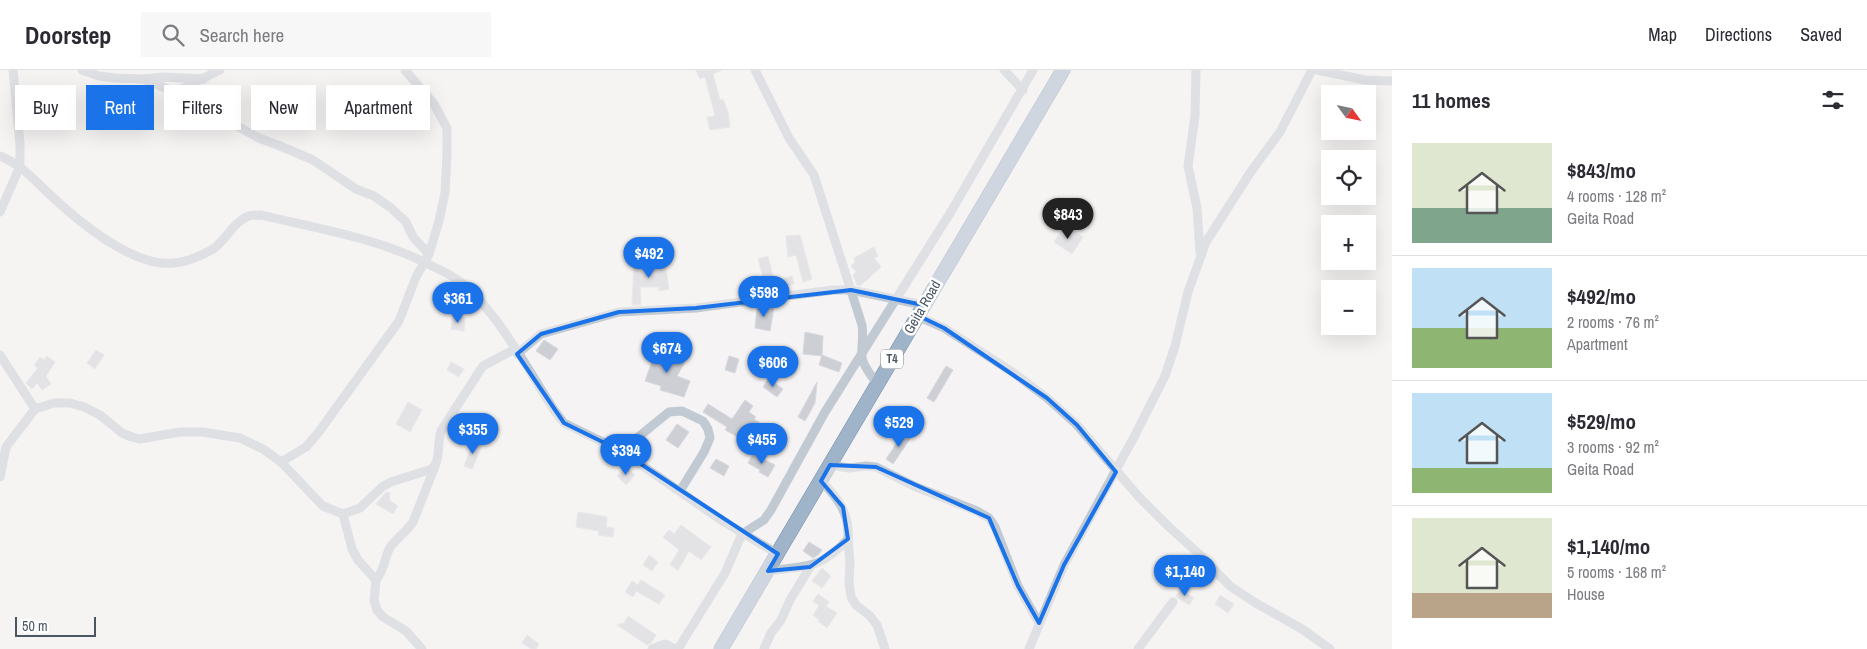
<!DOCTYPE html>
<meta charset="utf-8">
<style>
:root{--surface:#fff;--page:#f7f7f7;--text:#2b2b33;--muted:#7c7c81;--line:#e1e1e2;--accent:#1a73e8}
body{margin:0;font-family:"Archivo Narrow",sans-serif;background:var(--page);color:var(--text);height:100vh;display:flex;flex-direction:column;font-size:19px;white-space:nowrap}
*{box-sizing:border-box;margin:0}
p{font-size:16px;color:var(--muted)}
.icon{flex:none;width:28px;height:28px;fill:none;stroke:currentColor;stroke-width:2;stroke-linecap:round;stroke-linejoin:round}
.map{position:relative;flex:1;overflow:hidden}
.drawer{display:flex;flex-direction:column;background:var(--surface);width:475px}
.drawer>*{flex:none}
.guide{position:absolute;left:15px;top:15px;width:475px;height:45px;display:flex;gap:10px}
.needle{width:32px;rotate:123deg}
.buttons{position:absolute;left:1321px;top:15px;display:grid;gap:10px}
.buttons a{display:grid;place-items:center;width:55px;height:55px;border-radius:0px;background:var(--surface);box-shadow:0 5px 20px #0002;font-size:25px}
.scale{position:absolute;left:15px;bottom:12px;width:81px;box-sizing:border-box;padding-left:5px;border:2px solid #4a5661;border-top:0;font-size:14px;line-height:18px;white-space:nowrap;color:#4a5661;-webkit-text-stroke:4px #fff;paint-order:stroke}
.price{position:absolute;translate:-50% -42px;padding:0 11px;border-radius:18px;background:var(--accent);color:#fff;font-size:16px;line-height:32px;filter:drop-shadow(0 1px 2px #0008)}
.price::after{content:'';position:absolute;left:50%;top:30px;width:15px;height:11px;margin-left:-8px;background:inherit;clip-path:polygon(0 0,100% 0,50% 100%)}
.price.on{background:#222;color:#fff}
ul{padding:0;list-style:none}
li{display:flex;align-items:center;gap:15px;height:125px;padding:0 20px}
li+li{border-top:1px solid var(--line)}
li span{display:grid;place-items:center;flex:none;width:140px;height:100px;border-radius:0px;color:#555}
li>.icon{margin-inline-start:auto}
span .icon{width:60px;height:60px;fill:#fffc;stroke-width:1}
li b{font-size:21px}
h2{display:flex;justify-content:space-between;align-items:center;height:60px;padding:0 20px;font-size:21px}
.tag{padding:0 18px;border-radius:0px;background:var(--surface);box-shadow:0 5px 20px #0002;font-size:18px;line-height:45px}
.tag.on{background:var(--accent);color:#fff}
header{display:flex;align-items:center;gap:30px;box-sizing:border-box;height:70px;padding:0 25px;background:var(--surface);border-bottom:1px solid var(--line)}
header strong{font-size:24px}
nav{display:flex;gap:28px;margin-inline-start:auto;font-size:18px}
.search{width:350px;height:45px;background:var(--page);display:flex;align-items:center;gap:12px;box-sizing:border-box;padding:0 18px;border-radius:0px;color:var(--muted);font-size:19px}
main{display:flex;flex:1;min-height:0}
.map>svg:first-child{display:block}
.building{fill:#cdcfd5;stroke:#d7d9de}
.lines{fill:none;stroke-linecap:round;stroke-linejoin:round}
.trunk-casing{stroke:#7690ad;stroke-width:15}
.minor{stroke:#c1cad2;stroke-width:9}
.trunk{stroke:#9fb4c9;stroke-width:14}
.marked{fill:none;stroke:#1a73e8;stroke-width:4;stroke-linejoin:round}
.labels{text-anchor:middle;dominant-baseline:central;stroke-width:5;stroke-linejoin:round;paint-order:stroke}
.shield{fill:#fff;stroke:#808990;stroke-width:1}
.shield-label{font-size:12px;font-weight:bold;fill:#4a5661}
.street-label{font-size:14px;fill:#4a5661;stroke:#fff}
</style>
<header>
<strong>Doorstep</strong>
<div class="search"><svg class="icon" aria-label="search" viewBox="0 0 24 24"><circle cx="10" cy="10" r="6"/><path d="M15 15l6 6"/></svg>Search here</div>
<nav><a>Map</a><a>Directions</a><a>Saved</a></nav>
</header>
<main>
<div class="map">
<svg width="1392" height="579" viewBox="0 0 1392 579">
<rect width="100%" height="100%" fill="#f5f3f3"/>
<g class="building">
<path d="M696,0h26l-9,4 7,26 3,-1 5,13 2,15 -20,3 -3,-13 8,-1 -10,-39 -5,2z"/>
<path d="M402,24l4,18 -13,3 -4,-18z"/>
<path d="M1065,155l18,12 -11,17 -18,-12z"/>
<path d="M800,165l12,44 -9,3 -7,-27 -8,2 -2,-21z"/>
<path d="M874,177l4,9 -4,2 7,9 -21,19 -3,-1 -4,-10 3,-3 -5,-6 4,-4 -1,-4z"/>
<path d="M768,186l6,25 18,-5 2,8 -27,7 -9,-32z"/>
<path d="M665,193l4,26 -10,2v-4h-19l1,18h-9l2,-41z"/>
<path d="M774,237l-4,24 -15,-3 2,-20z"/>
<path d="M453,246l12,2 -1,13 -13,-2z"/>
<path d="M805,262l18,4 -1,20 -19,-2z"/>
<path d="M544,270l14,9 -8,11 -14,-9z"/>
<path d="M96,280l8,5 -9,14 -8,-6z"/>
<path d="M656,280l29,12 -8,14 13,5 -6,16 -24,-7 1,-4 -16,-5z"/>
<path d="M822,285l20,8 -3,9 -20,-7z"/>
<path d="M47,286l8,6 -9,14 5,8 -9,6 -5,-7 -5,6 -6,-6 12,-15 -4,-3 6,-8 4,3z"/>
<path d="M729,286l10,3 -4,14 -10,-3z"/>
<path d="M451,292l13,7 -5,8 -12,-7z"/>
<path d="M946,296l7,4 -19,32 -7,-4z"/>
<path d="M768,309l15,10 -6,8 -14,-10z"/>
<path d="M817,312l-2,21 -10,18 -7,-4z"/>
<path d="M745,330l8,6 -4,6 7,5 -2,2 15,10 -12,18 -32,-17 2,-3 -24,-15 5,-8 24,15z"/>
<path d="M408,332l14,8 -12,22 -14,-8z"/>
<path d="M677,354l12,8 -11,16 -12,-8z"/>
<path d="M905,361l7,5 -19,28 -7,-5z"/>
<path d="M474,371l9,3 -11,25 -8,-3z"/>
<path d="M753,384l22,11 -7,12 -9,-5 1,-2 -12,-7z"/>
<path d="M716,389l13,7 -5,10 -14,-8z"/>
<path d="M626,396l9,9 -9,10 -9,-9z"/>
<path d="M386,422l4,1 -1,7 9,6 -5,8 -17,-10z"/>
<path d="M578,442l29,5 -1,10 8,1 -1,9 -15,-2 1,-4 -23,-4z"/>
<path d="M681,455l30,22 -10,13 -12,-9 -11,19 -8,-5 9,-15 -16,-13 6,-7 5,4z"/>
<path d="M809,472l13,8 -4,5 -5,3 -10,-7z"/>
<path d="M649,485l9,7 -6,9 -9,-6z"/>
<path d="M822,498l9,8 -9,12 -10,-7z"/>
<path d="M641,510l24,15 -6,9 -23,-13 -3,6 -8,-5 7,-11 6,4z"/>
<path d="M1180,519l14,9 -5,7 -13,-8z"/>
<path d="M818,524l11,8 -3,4 11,7 -10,15 -9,-7 1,-1 -6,-5 6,-9 -6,-5z"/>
<path d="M1220,525l14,9 -6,9 -13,-9z"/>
<path d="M628,546l28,19 -5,8 -4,2 -30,-20 7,-2z"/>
<path d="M527,565l12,9 -3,5h-5l-9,-6z"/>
</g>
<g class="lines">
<g class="trunk-casing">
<path id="trunk" d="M721,579l342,-579"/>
</g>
<g class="minor">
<path d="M82,0l17,6 16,2 29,1 31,13 84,46 21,8 33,14 43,29 18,7 17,12 15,14 7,15 16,17"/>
<path d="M755,0l34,68 25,37 48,150c2,11 -1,21 0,32 1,10 10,19 15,27"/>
<path d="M1004,0l19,20"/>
<path d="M1196,0l-1,46 -7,50 9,42 3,44"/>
<path d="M1317,0l48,10 27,1"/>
<path d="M144,9l19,-2 41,2"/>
<path d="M175,22l45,-22"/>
<path d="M0,86c19,8 31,20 45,34 29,28 87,78 129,73 14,-1 27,-7 39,-14 13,-9 21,-28 36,-33 3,-1 8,-1 12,-1 58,14 118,23 171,51 11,5 21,10 30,17 35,29 67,88 92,127l10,13 57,28 103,71 54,32"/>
<path d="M0,142l20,-46v-22l-7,-74"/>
<path d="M917,246l27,12 70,45 33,25 30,27 62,72 30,30 29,26 32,33 24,16 48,27 28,20"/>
<path d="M517,284l24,-20 78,-22 77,-4 137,-18h18l72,15"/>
<path d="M0,285l35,54"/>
<path d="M621,381l48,-39 13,-1 21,10 5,8 2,9 -6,14 -24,39"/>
<path d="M281,392l25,-15 12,-14 81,-112 17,-44 13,-23 10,-33 6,-28 2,-39v-26l-13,-24 -29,-34"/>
<path d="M830,395l19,3 17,-2 10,1 40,20 61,24 12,7 6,9 23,59 21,37"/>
<path d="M0,407l6,-30 29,-38 19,-6h16l14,4 16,8 22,18 10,4 8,2 40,-7h22l38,6 23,11 18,13 42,44 20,8 17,-6 22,-21 9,-5 41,-13c9,-9 5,-26 9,-38l36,-56 6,-9 32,-17"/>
<path d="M343,444l9,35 6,11 18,20 -2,20 3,10 6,7 23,14 16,18"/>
<path d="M848,469l2,25 -1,18 2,15 5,8 14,11 7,9 8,24"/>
<path d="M768,501c38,-6 50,0 80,-32 2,-25 -10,-41 -27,-58"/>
<path d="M376,510c9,-10 8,-23 15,-34 7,-9 16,-15 22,-24l22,-56"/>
<path d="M652,579l13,-5 11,5"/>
<path d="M678,579l47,-76 17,-39 22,-14 7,-10 54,-98 127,-202 81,-140"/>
<path d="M764,579l7,-16 10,-13 9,-20 20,-33"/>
<path d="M1029,579l35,-84 70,-128 31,-61 10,-30 13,-54 18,-50 44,-69 30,-41 32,-62"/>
<path d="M1138,579l35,-47"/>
</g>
<use href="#trunk" class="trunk"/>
</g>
<path d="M0 0H1392V579H0ZM851,220l72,15 -6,10 27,13 103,70 30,27 39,47 -52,93 -25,58 -21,-37 -29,-68 -113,-51 -46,-2 -9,16 22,26 5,32 -38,28 -42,4 10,-17 -157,-103 -57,-28 -47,-69 24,-20 78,-22 77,-4z" fill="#f5f3f3" fill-opacity=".55" fill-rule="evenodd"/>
<path class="marked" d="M851,220l72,15 -6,10 27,13 103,70 30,27 39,47 -52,93 -25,58 -21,-37 -29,-68 -113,-51 -46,-2 -9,16 22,26 5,32 -38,28 -42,4 10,-17 -157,-103 -57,-28 -47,-69 24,-20 78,-22 77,-4z"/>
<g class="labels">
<rect class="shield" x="881" y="279.5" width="22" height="19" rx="4"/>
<g class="shield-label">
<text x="892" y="289">T4</text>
</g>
<g class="street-label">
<text transform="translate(922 237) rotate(-60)">Geita Road</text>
</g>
</g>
</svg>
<div class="buttons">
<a><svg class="needle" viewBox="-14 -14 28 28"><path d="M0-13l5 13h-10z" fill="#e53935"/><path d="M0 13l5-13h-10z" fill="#7c7c81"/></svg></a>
<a><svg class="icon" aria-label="locate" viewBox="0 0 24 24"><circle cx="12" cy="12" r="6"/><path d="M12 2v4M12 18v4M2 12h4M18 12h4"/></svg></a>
<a>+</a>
<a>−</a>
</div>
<div class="scale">50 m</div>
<b class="price on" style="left:1068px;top:170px">$843</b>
<b class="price" style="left:649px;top:209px">$492</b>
<b class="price" style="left:764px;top:248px">$598</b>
<b class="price" style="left:458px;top:254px">$361</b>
<b class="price" style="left:667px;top:304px">$674</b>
<b class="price" style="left:773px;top:318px">$606</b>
<b class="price" style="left:899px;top:378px">$529</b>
<b class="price" style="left:473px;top:385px">$355</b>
<b class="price" style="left:762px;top:395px">$455</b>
<b class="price" style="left:626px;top:406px">$394</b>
<b class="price" style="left:1185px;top:527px">$1,140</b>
<div class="guide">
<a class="tag">Buy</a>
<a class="tag on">Rent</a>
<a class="tag">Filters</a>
<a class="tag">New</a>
<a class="tag">Apartment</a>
</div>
</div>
<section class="drawer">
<h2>11 homes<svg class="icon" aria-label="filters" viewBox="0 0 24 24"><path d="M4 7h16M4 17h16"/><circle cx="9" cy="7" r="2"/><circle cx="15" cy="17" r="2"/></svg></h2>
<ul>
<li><span style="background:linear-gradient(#dfe7d0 65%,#7fa58c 0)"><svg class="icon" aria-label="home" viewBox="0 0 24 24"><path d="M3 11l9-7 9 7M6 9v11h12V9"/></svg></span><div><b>$843/mo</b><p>4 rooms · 128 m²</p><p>Geita Road</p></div></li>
<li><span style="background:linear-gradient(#bfe0f5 60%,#8fb573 0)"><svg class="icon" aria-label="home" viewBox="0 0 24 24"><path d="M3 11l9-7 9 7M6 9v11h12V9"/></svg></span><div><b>$492/mo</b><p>2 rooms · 76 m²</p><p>Apartment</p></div></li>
<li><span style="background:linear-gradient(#bfe0f5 75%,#8fb573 0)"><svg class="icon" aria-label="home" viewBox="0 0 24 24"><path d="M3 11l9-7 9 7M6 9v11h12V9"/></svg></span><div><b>$529/mo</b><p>3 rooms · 92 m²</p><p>Geita Road</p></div></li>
<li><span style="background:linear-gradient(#dfe7d0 75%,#b9a48a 0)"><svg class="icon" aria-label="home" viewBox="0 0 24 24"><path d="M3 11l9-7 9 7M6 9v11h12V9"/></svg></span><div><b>$1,140/mo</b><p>5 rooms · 168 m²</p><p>House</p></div></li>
</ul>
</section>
</main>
